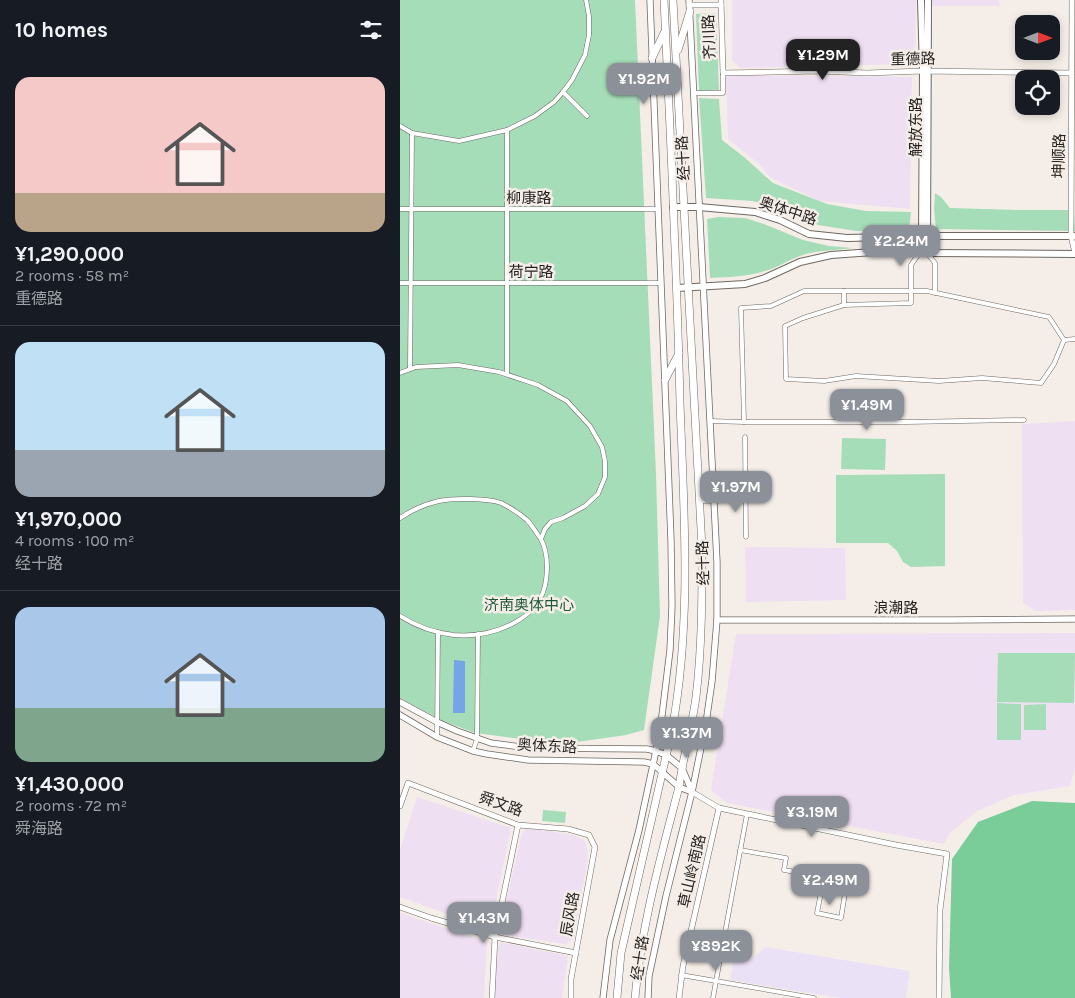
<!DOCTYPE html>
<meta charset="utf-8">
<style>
:root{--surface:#171b24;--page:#20242c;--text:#f1f3f6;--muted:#9ea1a6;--line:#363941;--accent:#8c9099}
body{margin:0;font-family:Karla,"Noto Sans SC",sans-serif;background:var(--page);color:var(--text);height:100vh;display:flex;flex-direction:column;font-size:19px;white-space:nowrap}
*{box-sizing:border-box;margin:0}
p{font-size:16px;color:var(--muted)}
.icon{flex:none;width:28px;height:28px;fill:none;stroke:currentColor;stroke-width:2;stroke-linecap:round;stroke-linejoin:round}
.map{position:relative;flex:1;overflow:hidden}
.panel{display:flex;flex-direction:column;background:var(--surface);width:400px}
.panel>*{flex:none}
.needle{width:32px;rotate:90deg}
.controls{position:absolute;left:615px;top:15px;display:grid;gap:10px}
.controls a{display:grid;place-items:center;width:45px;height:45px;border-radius:10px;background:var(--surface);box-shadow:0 2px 8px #0003;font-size:25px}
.price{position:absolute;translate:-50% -42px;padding:0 11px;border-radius:10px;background:var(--accent);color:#fff;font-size:16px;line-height:32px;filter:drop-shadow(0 1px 2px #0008)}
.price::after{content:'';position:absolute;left:50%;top:30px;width:15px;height:11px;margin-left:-8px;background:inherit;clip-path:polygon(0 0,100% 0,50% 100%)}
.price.on{background:#222;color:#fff}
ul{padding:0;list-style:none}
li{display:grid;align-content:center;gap:10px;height:265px;padding:0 15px}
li+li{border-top:1px solid var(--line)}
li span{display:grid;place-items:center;height:155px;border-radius:15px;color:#555}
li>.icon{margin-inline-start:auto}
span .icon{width:90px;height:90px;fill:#fffc;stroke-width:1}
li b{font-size:21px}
h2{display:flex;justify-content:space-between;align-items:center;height:60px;padding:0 15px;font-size:21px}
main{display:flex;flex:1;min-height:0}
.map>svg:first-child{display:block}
.commercial{fill:#efdff2}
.education{fill:#ebe1f6}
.green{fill:#a6ddb9}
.forest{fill:#7acd99}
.water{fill:#74a5e8}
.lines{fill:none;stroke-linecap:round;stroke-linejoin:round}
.minor-casing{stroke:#6e6762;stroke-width:5}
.tertiary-casing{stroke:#6e6762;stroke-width:6}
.secondary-casing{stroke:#6e6762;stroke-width:7}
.primary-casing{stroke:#6e6762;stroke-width:8}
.trunk-casing{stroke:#6e6762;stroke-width:8}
.minor{stroke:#fff;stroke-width:4}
.tertiary{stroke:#fff;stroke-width:5}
.secondary{stroke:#fff;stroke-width:5.5}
.primary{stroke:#fff;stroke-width:6}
.trunk{stroke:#fff;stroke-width:7}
.labels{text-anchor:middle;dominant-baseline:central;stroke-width:5;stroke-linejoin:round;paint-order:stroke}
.street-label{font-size:15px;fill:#211e1c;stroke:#f5eee8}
.park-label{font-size:15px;fill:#1c5a37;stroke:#f5eee8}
</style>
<main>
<section class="panel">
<h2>10 homes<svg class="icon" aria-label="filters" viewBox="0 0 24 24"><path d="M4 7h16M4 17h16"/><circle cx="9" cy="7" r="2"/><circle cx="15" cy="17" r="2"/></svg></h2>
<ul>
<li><span style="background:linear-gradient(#f6c9c9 75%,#b9a48a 0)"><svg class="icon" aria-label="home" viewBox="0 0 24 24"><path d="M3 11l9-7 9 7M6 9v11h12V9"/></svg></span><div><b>¥1,290,000</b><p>2 rooms · 58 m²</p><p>重德路</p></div></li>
<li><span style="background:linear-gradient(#bfe0f5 70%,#9aa5b1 0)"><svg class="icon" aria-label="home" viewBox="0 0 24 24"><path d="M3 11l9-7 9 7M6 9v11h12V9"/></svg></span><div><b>¥1,970,000</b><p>4 rooms · 100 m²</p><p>经十路</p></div></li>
<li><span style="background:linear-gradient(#a9c7e8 65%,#7fa58c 0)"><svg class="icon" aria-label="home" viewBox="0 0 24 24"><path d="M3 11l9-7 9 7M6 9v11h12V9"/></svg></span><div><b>¥1,430,000</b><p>2 rooms · 72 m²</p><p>舜海路</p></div></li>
</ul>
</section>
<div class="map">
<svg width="675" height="998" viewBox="0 0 675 998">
<rect width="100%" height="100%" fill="#f5eee8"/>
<g class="commercial">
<path d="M332,0h184l-1,64 -174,4 -9,-7z"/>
<path d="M532,0h67l1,6h-68z"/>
<path d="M326,75l186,2 -2,132 -90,-8 -49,-23 -12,-14 -31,-25z"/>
<path d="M675,421v189l-39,1 -13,-8 -1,-179z"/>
<path d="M345,547l100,1 1,52 -100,2z"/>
<path d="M675,633v136l-5,17 -56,9 -37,16 -27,22 -6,11 -217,-41 -16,-13 25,-156z"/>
<path d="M17,797l94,31 -21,101 -90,-32v-47z"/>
<path d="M128,828l45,7 11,5 4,11 -2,19 -13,69 -7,5 -62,-9 -5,-3 23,-99z"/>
<path d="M0,913l87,29 -3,56h-84z"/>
<path d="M100,942l68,14 -6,42h-69l5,-49z"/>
</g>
<path class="education" d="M365,947l145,24 -4,27h-64l-112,-18 4,-24 18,3z"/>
<g class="green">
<path d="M0,0h235l21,474 4,142 -16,114 -18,5 -63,9 -88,-11 -32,-12 -43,-23z"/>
<path d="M316,13l3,77 -20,1 -3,-77z"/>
<path d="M299,98l20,1 3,41 22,17 29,26 54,21 39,7 45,1 -2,19h-53l-38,-6 -41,-17 -25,-7 -46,-3z"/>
<path d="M535,193l6,4 9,11 72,2h52l1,21 -139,-2 -2,-20z"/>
<path d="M318,217l27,1 19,6 39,16 26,6 23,2c-13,2 -28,2 -42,5 -14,3 -26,11 -39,16 -22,8 -38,8 -61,9l-3,-59z"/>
<path d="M442,438l44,1 -1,31 -44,-1z"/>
<path d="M545,474v92l-34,1 -8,-5 -6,-11 -9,-8h-52v-68z"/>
<path d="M598,653h77l-1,50 -77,-1z"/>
<path d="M597,703l24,1v36h-24z"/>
<path d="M646,704v26h-22v-25z"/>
<path d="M143,810l23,2 -1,11 -23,-2z"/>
</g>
<path class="forest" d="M632,801l43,2v195h-124l-2,-30 3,-109 26,-37z"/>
<path class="water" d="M54,660l11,1v52h-12z"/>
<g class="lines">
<g class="minor-casing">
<g id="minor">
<path d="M163,92l24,24"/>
<path d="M294,93h29v-20"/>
<path d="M0,126l12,7 47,8 48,-11 28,-14 19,-14 9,-10 9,-12 13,-25 4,-20v-19l-3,-16"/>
<path d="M107,130v244"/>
<path d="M0,209h258"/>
<path d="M520,252l-9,13v38l-67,2 -41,13 -18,8 1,53 38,2 32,-5 83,5 43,-3 59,5 13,-19 10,-24"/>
<path d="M527,253l8,10v30"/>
<path d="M0,283h261"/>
<path d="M444,291v14"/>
<path d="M10,369l2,-236"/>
<path d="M0,373l16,-6 42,-2 41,7 39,13 29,16 23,25 12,21 3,14v16l-7,17 -13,12 -22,12 -12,4 -6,7 -4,10c6,12 7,27 5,41 -5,41 -55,58 -92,55 -19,-2 -38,-9 -54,-19"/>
<path d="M310,421l34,1h163l117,-2"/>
<path d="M344,422l-3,-114 30,-2 33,-15h123l122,26 15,23 11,-1"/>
<path d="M345,437l1,100"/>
<path d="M299,486l46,2"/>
<path d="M300,501l45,-1"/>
<path d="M0,518c12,-8 25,-14 39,-17 13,-3 49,-3 62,2 8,4 19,11 26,17 5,5 9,13 14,19"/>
<path d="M37,737l1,-105"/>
<path d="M73,751l4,-12 1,-105"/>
<path d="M347,814l-31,167 98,17"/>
<path d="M340,850l46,8 -2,12 40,7 -7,36 24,5 6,-37 5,1"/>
<path d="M281,975l35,6 -3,17"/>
</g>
</g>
<g class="tertiary-casing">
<g id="tertiary">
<path d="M321,0l2,73 95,-2 49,2 56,-2 149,2"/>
<path d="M672,0l-1,236 4,17"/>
<path d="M289,5h32"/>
<path d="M292,792l27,16 177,37 51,9 -7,56 -1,88"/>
<path d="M0,806l8,-23 110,42 50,4 21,6 6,12 -24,132v19"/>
<path d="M0,907l31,11 64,19 81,16"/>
<path d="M92,998l3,-61 23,-112"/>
<path d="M279,998l4,-32 36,-158"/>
</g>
</g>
<g class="secondary-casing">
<g id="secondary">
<path d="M317,620h233l125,-1"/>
<path d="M0,702l37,20 20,9 34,12 37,5 119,1 9,2 10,4 16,13 10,24"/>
<path d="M0,715l37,22 36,14 14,3 41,6 116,2 9,2 26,23 13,5"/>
<path d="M203,998l7,-58 29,-110 21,-98 10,-82 2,-44 -1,-66 -21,-540"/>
<path d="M248,998l1,-22 17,-80 26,-104 14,-69 6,-42 5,-61v-58l-28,-562"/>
</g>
</g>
<g class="primary-casing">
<g id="primary">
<path d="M273,207h26l56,5 25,8 29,14 38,4 80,-2h148"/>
<path d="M520,252l2,-15 1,-166 -2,-71"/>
<path d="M527,253l1,-253"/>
<path d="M277,288l68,-4 20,-6 35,-16 31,-7 42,-3 54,1 148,1"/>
</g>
</g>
<g class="trunk-casing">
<g id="trunk">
<path d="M278,50l12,-39"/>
<path d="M252,58l12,-25"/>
<path d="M265,380l14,-27"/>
<path d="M217,998l4,-45 51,-223c20,-108 12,-218 8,-327 -2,-92 -6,-183 -10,-275 -2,-43 -4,-85 -6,-128"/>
<path d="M235,998c6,-72 26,-142 44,-211 4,-30 13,-60 17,-90 6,-50 6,-99 6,-149l-29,-548"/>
</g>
</g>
<use href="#minor" class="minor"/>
<use href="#tertiary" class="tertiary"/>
<use href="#secondary" class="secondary"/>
<use href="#primary" class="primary"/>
<use href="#trunk" class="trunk"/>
</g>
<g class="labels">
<g class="street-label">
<text transform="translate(309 37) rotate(-92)">齐川路</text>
<text transform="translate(513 59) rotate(-1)">重德路</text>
<text transform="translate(516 127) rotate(-90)">解放东路</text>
<text transform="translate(659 156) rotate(-89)">坤顺路</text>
<text transform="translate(283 158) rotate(-93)">经十路</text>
<text x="129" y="198">柳康路</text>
<text transform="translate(388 211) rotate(18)">奥体中路</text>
<text x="131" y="272">荷宁路</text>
<text transform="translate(303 563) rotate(-92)">经十路</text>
<text x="496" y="608">浪潮路</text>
<text transform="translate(147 746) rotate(3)">奥体东路</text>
<text transform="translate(101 804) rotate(19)">舜文路</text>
<text transform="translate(292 871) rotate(-77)">草山岭南路</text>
<text transform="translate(170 914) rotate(-80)">辰风路</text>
<text transform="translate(240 958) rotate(-81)">经十路</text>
</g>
<g class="park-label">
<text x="129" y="605">济南奥体中心</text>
</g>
</g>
</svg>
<div class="controls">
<a><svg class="needle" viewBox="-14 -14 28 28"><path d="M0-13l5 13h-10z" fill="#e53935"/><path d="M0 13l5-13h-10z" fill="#9ea1a6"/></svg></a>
<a><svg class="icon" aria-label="locate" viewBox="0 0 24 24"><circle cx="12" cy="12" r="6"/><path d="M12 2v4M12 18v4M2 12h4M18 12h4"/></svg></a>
</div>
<b class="price on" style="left:423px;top:81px">¥1.29M</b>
<b class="price" style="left:244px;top:105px">¥1.92M</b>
<b class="price" style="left:501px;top:267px">¥2.24M</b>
<b class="price" style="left:467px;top:431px">¥1.49M</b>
<b class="price" style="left:336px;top:513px">¥1.97M</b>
<b class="price" style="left:287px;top:759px">¥1.37M</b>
<b class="price" style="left:412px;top:838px">¥3.19M</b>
<b class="price" style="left:430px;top:906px">¥2.49M</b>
<b class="price" style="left:84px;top:944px">¥1.43M</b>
<b class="price" style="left:316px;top:972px">¥892K</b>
</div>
</main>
